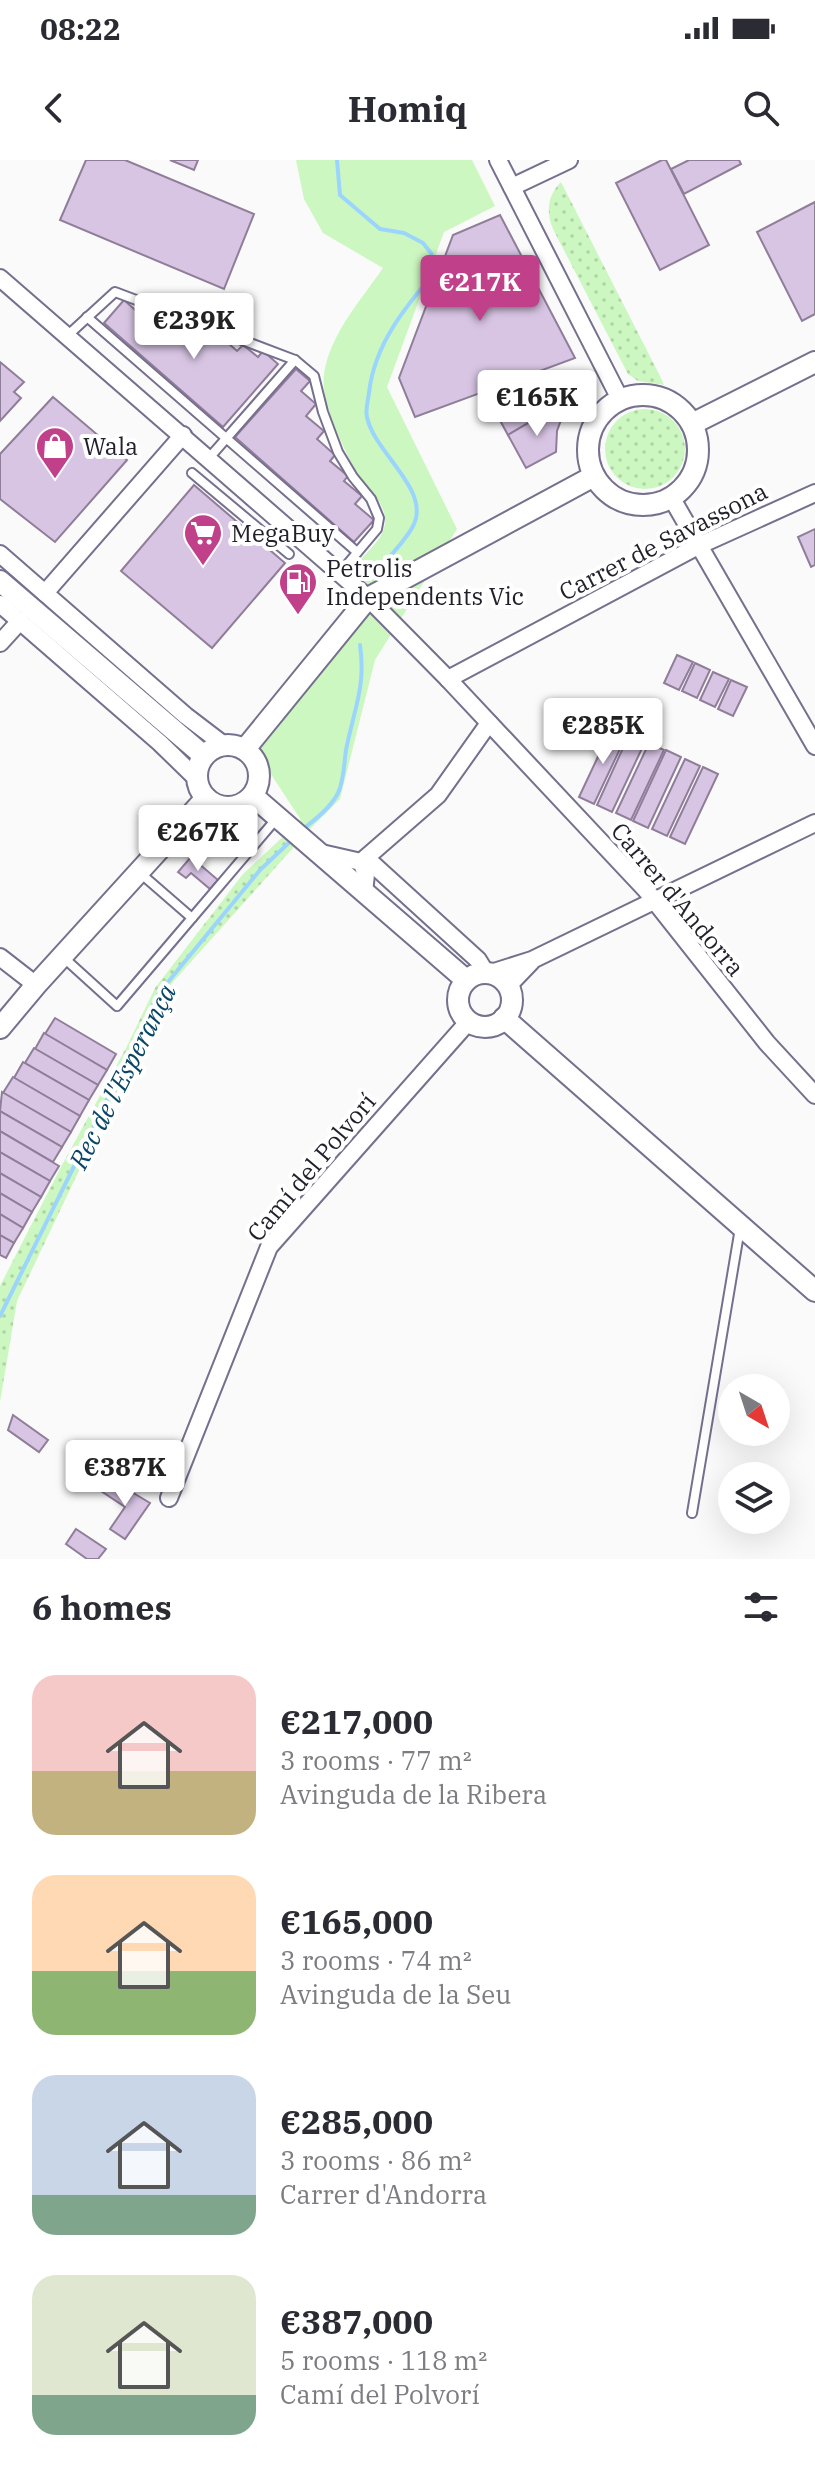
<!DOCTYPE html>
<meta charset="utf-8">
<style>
:root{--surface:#fff;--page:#f2f2f3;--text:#2b2b33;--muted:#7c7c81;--accent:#c0408a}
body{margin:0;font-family:"IBM Plex Serif",serif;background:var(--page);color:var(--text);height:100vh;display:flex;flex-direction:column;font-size:30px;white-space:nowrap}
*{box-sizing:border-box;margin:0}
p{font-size:26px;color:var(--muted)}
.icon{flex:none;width:44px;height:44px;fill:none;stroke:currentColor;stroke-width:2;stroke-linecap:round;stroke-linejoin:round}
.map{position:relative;height:1399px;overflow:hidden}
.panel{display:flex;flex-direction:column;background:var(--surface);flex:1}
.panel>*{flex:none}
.needle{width:52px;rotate:141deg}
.buttons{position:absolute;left:718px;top:1214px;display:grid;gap:16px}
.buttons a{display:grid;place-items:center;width:72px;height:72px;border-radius:50%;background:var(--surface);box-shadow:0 8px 32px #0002;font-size:40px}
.price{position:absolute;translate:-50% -68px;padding:0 18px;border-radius:8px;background:#fff;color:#222;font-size:26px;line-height:52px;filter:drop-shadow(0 2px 4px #0008)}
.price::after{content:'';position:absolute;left:50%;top:48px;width:24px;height:18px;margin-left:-12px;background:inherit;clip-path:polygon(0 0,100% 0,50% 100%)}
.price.active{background:var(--accent);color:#fff}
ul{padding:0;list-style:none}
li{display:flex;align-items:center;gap:24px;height:200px;padding:0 32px}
li span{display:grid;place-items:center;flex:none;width:224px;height:160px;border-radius:24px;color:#555}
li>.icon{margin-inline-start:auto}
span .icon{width:96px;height:96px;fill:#fffc;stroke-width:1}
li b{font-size:34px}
h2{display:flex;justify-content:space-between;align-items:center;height:96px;padding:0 32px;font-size:34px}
.status{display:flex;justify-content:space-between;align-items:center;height:56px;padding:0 40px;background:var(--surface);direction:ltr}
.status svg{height:22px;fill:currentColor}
header{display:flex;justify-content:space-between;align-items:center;height:104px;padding:0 32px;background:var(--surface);font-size:36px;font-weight:800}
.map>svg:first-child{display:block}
.grass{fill:url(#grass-dots)}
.park{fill:#ccf7c1}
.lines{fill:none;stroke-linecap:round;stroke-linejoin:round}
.stream{stroke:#9bd5fe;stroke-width:4}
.building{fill:#d8c5e4;stroke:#8f7d99;stroke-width:2}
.service-casing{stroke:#766f8d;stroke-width:12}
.minor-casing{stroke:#766f8d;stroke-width:20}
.tertiary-casing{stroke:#766f8d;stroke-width:24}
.service{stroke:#fff;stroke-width:8}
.minor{stroke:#fff;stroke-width:16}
.tertiary{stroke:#fff;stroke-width:20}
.labels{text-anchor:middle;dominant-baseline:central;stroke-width:8;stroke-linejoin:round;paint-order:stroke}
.poi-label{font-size:24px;fill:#221f2b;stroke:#fff;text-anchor:start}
.street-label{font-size:24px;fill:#221f2b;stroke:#fff}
.water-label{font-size:26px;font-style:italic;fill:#094666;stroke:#fff}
</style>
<div class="status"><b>08:22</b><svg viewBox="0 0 49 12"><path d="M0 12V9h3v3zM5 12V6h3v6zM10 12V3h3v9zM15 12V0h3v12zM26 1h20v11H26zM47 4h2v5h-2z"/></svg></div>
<header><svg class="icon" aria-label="back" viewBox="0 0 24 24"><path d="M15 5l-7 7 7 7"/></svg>Homiq<svg class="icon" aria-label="search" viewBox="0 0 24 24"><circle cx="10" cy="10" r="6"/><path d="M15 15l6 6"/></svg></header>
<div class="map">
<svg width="815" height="1399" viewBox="0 0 815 1399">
<defs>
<pattern id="grass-dots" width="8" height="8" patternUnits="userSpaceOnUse" patternTransform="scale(2)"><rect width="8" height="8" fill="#ccf7c1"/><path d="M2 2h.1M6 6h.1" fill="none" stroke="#afd3a6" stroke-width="1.8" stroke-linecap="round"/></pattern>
</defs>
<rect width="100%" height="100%" fill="#fafafa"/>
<g class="grass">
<path d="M561,22l99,194 4,9 -26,-4 -10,-7 -75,-145c-7,-17 -6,-33 8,-47z"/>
<circle cx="645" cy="289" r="40"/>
<path d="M301,660l9,9 -146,163 -147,309 -17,101v-116l62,-121 64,-117 29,-60 88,-114z"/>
</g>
<path class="park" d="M296,0h176l23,46 -51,26 -57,155 70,142 -82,131 -35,139 -30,30 -9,-9 -48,-73 114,-148 -10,-36c10,-11 26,-24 28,-39 2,-22 -19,-36 -29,-53 -13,-24 -36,-70 -32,-97 6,-40 37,-74 59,-106l-60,-35 -19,-34z"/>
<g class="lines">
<g class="stream">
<path d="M337,0l3,35 40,34 24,4 19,10 8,10 5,18c-31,36 -62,74 -67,122 -1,8 -4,17 -2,24 7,36 65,73 46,109 -6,12 -17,23 -26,34"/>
<path d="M303,669c13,-10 28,-22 35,-36 6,-12 6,-30 8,-43 8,-41 20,-63 14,-105"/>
<path d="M0,1156l131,-265 10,-8 2,-18 16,-32 101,-123 34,-32"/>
</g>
</g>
<g class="building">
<path d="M86,0h39l129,54 -30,75 -164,-69z"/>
<path d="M170,0h28l-4,10z"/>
<path d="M662,0h4l43,85 -49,25 -44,-87z"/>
<path d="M689,0h50l2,4 -57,30 -13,-25z"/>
<path d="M815,42v112l-13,7 -45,-89z"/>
<path d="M500,55l75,143 -160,59 -16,-39 54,-143z"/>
<path d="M124,140l18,16 6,-7 18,15 6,-6 17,15 6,-6 18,15 6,-7 18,16 6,-6 15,12 5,-6 15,13 -55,63 -119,-104z"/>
<path d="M0,202l24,20 -10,10 7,6 -21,23z"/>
<path d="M296,209l14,12 -9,10 15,13 -10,12 18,15 -7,8 18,16 -5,6 18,15 -4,5 18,15 -7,8 19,16 -20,22 -119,-105z"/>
<path d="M563,217l10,22 -9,13h-17l-39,23 -17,-31z"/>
<path d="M53,237l74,63 -72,82 -55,-43v-45z"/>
<path d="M547,252h17l-7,19 -1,21 -30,16 -18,-33z"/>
<path d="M194,325l91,78 -73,85 -91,-77z"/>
<path d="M815,369v36l-4,2 -13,-30z"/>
<path d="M677,495l16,7 -14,28 -15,-7z"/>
<path d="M695,503l15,7 -13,28 -15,-7z"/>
<path d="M713,512l16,7 -14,28 -15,-7z"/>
<path d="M731,520l16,7 -14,29 -15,-7z"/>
<path d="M612,567l15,7 -33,70 -15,-7z"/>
<path d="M629,575l16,7 -33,70 -15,-7z"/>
<path d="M649,583l15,7 -33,70 -15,-7z"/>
<path d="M666,590l15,7 -33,71 -15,-7z"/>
<path d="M685,599l15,7 -33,70 -15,-7z"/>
<path d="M703,607l15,7 -33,70 -15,-7z"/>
<path d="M191,697l27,23 -8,9 -19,-16 -5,5 -8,-6z"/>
<path d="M55,858l61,36 -9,16 -62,-36z"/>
<path d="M44,873l63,37 -9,15 -63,-36z"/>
<path d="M34,888l64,37 -9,15 -64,-37z"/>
<path d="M23,902l66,38 -9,16 -66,-38z"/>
<path d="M13,917l67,39 -9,16 -68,-39z"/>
<path d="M2,932l69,40 -9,15 -62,-36z"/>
<path d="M0,951l62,36 -9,15 -53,-31z"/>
<path d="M0,971l59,35 -9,15 -50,-29z"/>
<path d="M0,992l50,29 -9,16 -41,-24z"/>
<path d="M0,1013l41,24 -9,15 -32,-19z"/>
<path d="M0,1033l32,19 -9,16 -23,-14z"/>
<path d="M0,1054l23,14 -9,15 -14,-8z"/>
<path d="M0,1075l14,8 -8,15 -6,-3z"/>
<path d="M13,1255l35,25 -9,12 -31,-22z"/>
<path d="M110,1319l40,24 -25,36 -15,-10 15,-22 -24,-16z"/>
<path d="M76,1369l30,20 -8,10h-11l-21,-15z"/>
</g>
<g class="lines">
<g class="service-casing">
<g id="service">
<path d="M87,157l270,235"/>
<path d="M67,176l48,-44 180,68 19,16 9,36 15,40 15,25 18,22 8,19 -2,11 -37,44"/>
<path d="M209,298l86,-98"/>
<path d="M192,313l97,81"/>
<path d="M139,712l53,46 85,-100"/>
<path d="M63,797l54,49 75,-88"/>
<path d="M692,1353l48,-285"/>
</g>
</g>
<g class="minor-casing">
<g id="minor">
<path d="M498,0l122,239"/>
<path d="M512,27l57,-27"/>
<path d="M0,118l368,320 80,81 198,211 121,153 48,52"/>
<path d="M671,337l144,249"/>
<path d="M0,394l186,162 38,29"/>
<path d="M45,433l138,-158"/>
<path d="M0,444l160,139 37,36"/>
<path d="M0,483l20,-22"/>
<path d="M448,519l250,-133 117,-53"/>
<path d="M317,692l44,10 5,12 -2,19"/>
<path d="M366,698l112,102 8,13"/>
<path d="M361,702l77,-67 51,-72"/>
<path d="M0,797l36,28"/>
<path d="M491,813l41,-13 283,-137"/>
<path d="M508,826l23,-24"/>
<path d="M169,1338l100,-251 200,-226"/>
</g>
</g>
<g class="tertiary-casing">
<g id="tertiary">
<circle cx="643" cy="290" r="55"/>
<path d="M692,264l123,-62"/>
<path d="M0,421l204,175"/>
<circle cx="228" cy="616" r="31"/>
<path d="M245,589l123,-151 226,-122"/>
<path d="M253,636l213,184"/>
<circle cx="485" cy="840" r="27"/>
<path d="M504,858l311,273"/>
<path d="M0,868l36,-43 170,-187"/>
</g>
</g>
<use href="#service" class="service"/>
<use href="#minor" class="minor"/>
<use href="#tertiary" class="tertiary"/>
</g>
<defs>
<g id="shop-pin" transform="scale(2)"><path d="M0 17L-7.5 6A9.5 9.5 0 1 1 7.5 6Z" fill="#c0408a" stroke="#fff"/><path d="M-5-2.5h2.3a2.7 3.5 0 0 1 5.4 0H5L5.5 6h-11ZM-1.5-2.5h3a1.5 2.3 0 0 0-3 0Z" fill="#fff"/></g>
<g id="supermarket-pin" transform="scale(2)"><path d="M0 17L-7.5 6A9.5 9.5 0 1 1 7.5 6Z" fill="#c0408a" stroke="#fff"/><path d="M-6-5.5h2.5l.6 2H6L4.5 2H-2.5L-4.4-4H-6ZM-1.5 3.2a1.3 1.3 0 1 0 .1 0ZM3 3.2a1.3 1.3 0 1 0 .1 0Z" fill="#fff"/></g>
<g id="fuel-pin" transform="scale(2)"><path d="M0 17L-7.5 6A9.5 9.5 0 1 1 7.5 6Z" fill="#c0408a" stroke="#fff"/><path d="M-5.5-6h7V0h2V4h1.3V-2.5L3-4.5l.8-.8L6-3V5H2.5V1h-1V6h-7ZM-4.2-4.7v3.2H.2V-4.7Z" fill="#fff"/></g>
</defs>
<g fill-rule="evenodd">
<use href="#shop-pin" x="55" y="286"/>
<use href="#supermarket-pin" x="203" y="373"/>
<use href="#fuel-pin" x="298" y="422"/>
</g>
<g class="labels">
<g class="poi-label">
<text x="83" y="286">Wala</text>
<text x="231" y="373">MegaBuy</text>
<text x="326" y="408">Petrolis<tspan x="326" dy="28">Independents Vic</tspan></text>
</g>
<g class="street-label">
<text transform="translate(663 381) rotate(-27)">Carrer de Savassona</text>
<text transform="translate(678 739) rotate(50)">Carrer d'Andorra</text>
<text transform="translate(311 1007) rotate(-50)">Camí del Polvorí</text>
</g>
<g class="water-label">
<text transform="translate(122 916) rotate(-63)">Rec de l'Esperança</text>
</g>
</g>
</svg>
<div class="buttons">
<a><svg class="needle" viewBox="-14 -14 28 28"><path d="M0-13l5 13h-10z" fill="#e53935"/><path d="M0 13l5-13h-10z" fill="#7c7c81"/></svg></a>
<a><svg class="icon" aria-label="layers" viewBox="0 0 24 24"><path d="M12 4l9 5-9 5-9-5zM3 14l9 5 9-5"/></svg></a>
</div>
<b class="price active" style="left:480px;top:163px">€217K</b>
<b class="price" style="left:194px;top:201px">€239K</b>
<b class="price" style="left:537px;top:278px">€165K</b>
<b class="price" style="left:603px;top:606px">€285K</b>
<b class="price" style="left:198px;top:713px">€267K</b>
<b class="price" style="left:125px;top:1348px">€387K</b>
</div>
<section class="panel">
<h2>6 homes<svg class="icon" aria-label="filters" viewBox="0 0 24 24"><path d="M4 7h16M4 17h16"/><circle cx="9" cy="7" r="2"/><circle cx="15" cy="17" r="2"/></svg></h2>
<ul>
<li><span style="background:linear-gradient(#f6c9c9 60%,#c2b280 0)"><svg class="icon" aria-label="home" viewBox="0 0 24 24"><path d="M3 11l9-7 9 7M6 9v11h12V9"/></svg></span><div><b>€217,000</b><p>3 rooms · 77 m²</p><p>Avinguda de la Ribera</p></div></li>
<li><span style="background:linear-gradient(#ffd9b3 60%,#8fb573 0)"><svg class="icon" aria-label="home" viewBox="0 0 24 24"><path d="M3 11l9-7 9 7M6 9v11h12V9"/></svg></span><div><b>€165,000</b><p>3 rooms · 74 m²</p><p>Avinguda de la Seu</p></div></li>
<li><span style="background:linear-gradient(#c9d6e8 75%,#7fa58c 0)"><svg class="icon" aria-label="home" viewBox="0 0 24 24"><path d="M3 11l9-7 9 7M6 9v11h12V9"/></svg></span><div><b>€285,000</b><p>3 rooms · 86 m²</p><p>Carrer d'Andorra</p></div></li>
<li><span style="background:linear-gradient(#dfe7d0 75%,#7fa58c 0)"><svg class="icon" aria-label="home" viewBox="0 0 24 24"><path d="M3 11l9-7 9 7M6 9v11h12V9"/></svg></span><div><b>€387,000</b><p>5 rooms · 118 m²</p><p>Camí del Polvorí</p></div></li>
</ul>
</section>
